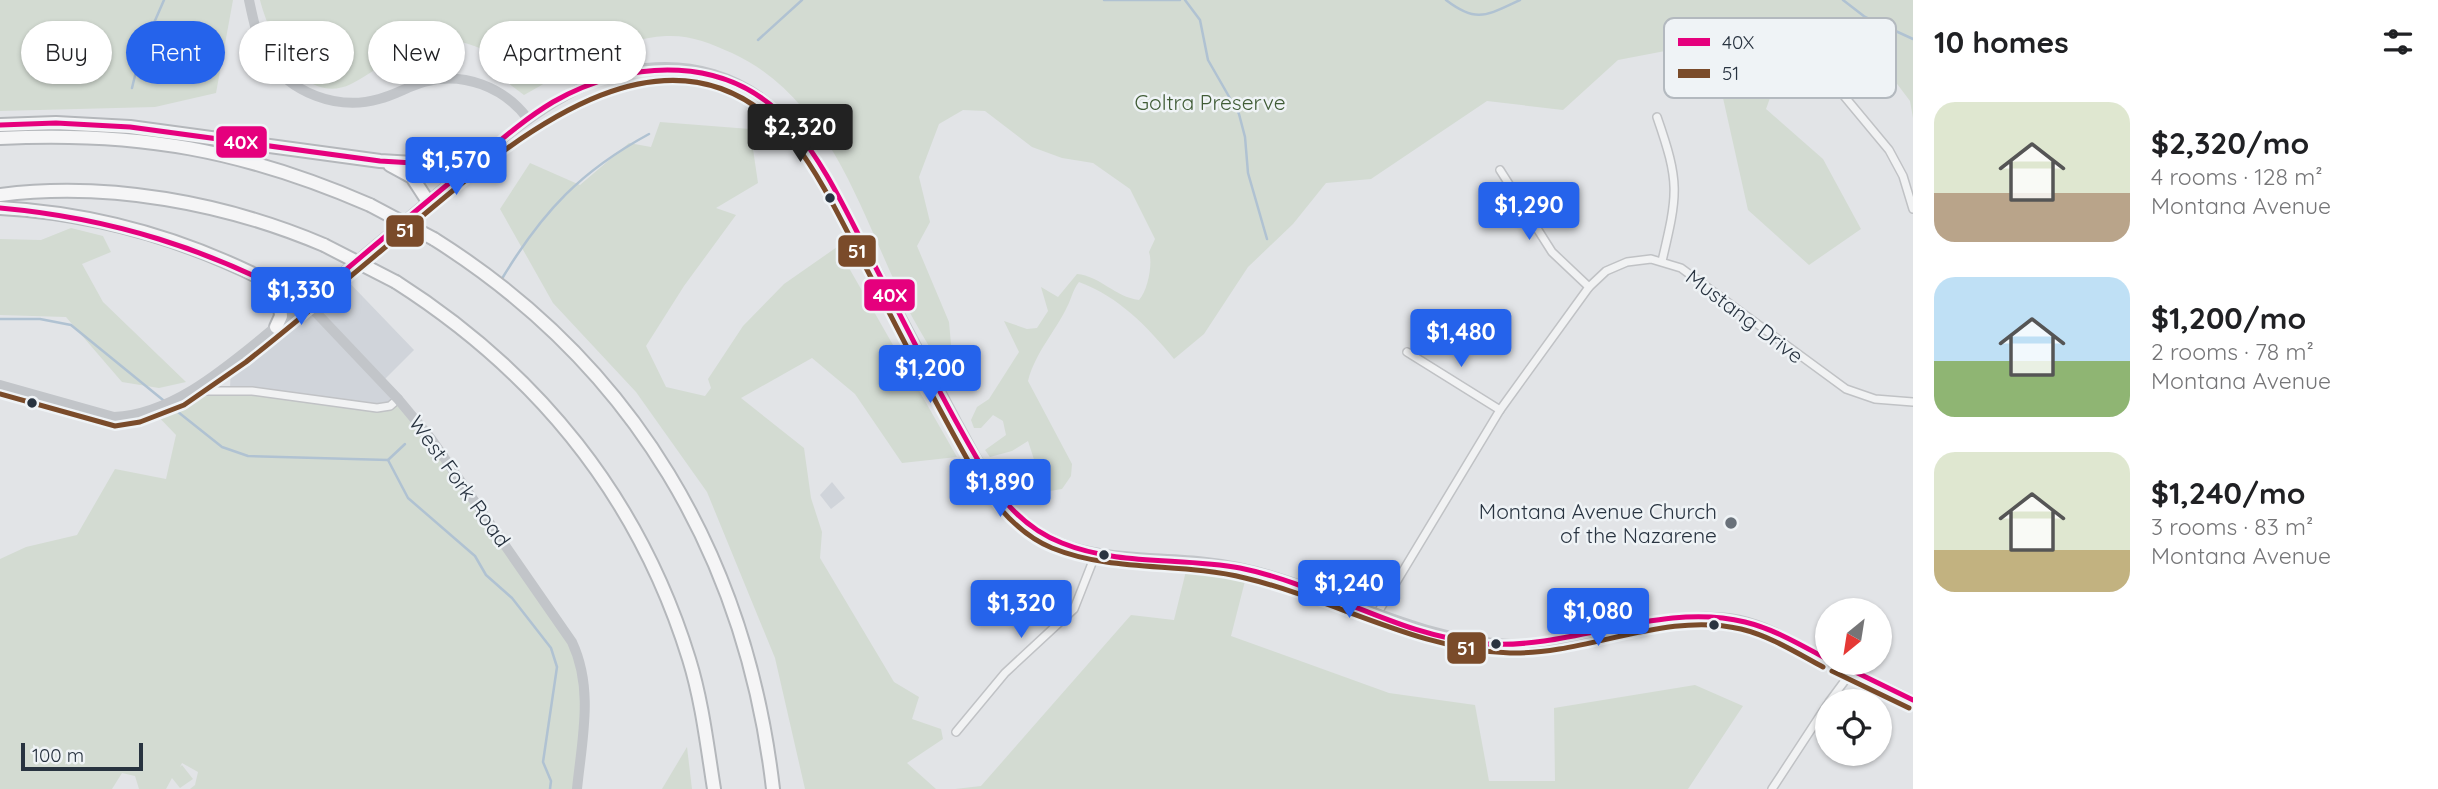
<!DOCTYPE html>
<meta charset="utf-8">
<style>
:root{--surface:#fff;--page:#f6f6f6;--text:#202124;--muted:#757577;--accent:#2563eb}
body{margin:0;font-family:Quicksand,sans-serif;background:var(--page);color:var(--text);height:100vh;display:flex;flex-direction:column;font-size:26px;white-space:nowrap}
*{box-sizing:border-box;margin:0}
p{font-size:23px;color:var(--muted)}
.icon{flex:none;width:38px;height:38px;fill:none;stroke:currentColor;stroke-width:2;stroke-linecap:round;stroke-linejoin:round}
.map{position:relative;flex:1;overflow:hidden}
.sheet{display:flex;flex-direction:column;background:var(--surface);width:525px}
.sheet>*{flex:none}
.top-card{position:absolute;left:21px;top:21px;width:665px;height:63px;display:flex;gap:14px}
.needle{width:46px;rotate:210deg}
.tools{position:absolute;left:1815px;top:598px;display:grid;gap:14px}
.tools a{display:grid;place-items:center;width:77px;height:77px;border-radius:50%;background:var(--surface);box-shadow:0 2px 5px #0004;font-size:35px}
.scale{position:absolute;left:21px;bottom:18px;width:122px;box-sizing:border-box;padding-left:7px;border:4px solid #283340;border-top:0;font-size:19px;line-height:24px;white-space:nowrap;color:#283340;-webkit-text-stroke:5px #eff3f6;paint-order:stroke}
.price{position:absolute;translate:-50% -60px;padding:0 16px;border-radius:7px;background:var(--accent);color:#fff;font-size:23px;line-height:46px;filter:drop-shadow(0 2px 4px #0008)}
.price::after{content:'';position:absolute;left:50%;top:42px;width:21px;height:16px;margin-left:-10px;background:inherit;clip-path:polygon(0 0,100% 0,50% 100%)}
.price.on{background:#222;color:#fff}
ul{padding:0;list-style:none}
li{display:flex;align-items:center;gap:21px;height:175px;padding:0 21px}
li span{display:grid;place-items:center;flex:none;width:196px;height:140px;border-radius:21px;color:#555}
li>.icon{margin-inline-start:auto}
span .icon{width:84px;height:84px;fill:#fffc;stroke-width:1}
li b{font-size:30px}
h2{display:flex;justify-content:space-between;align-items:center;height:84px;padding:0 21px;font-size:30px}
.pill{padding:0 24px;border-radius:32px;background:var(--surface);box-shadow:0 2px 5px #0004;font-size:24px;line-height:63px}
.pill.on{background:var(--accent);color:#fff}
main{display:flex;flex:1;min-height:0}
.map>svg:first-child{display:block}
.built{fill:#d0d4da}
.green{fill:#d3dbd2}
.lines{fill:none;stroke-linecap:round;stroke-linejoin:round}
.stream{stroke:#b0c2d2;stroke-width:2.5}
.street-casing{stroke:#c0c2c5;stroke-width:10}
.highway-casing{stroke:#b4b7bb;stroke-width:16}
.street{stroke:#f1f2f3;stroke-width:7}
.secondary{stroke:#c2c5c9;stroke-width:10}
.highway{stroke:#f5f5f6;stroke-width:12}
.highway-bridge-casing{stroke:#b4b7bb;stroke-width:16;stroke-linecap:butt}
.highway-bridge{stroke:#f5f5f6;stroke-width:12}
.bus-1-casing{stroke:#eff3f6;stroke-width:10}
.bus-2-casing{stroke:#eff3f6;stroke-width:10}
.bus-1{stroke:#e5007d;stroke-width:5}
.bus-2{stroke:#7a4b2a;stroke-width:5}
.bus-dot{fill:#283340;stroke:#eff3f6;stroke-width:2.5}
.poi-dot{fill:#69717a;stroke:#eff3f6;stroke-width:2.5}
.labels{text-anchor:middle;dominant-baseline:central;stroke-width:5;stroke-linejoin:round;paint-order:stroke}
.park-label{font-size:21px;fill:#405c36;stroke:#eff3f6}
.street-label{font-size:21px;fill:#283340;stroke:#eff3f6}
.poi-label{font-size:21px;fill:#283340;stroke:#eff3f6;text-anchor:end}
.key{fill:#eff3f6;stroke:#b3b9bf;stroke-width:2}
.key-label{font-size:19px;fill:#283340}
.line-badge{stroke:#eff3f6;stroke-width:2.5}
.badge-label{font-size:19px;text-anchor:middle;font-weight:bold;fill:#fff}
</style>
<main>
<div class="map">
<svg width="1913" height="789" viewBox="0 0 1913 789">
<rect width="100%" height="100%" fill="#e2e4e7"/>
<g class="built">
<path d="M341,274l73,76 -32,32 16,17 -8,7 -160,-17 1,-25z"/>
<path d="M832,482l13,16 -14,11 -11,-14z"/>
</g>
<g class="green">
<path d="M0,0h233l-17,93 -61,14 -155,4z"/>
<path d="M260,0h1653v118l-3,-17 -37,-49 -29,-24 -40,32 5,6 -39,32 -4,11 57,50 38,70 -52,36 -61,-55 -25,-112 -37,-51 -68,13 -55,50 -76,-9 -116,78 -45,4 -33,41 -45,43 -44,67 -30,25c-27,-33 -55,-62 -95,-77 -7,9 -7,16 -12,25 -12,25 -32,46 -39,74l44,83 -1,12 -9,13 -12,2 -8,-7 -14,-43 -16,10 -22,6 -5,-7 21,-15 -3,-14 -10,-6 -12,13h-7l-3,-8 6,-13 12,-8 30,-47 -15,-31 23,8 10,-1 11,-17 -7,-24 17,10 19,-23c23,2 38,23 62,26 9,-10 14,-37 10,-48l6,-13 -25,-50 -37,-26 -31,-5 -30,-11 -47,-36 -22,-1 -24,14 -20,53 11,45 -13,24 32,76 6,67c-19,-32 -40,-64 -56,-98 -41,-87 -73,-195 -167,-238 -22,-10 -41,-18 -66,-17 -50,2 -99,35 -142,59l-28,-21 -2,-20c-19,-8 -42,-18 -62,-14 -30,7 -55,31 -81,44 -49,24 -82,-49 -91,-84z"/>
<path d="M660,122l90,7 8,54 -42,25 20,7 -52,71 -38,60 20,41 39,9 6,-8 -3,-9 35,-53 41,-42 53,-37 120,210 -55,6 -47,-69 -43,-36 -71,40 63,50 7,50 11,34 -2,26 74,124 25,15 -7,22 29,10 2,10 -36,24 29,26h-131l-30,-131 -68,-166 -71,-100 -83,-89 -53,-94 30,-46 50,22 49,-42 22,4z"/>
<path d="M71,228l32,8 8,16 -29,12 21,38 83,80 -27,6 -37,-6 -56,-65 -66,-2v-76l41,1z"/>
<path d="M209,389l168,19 21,-9 145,198 40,73 -6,119h-387l5,-4 3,-13 -16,-9 -2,4 2,-2 11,14 -13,9 -8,-10 -6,11h-27l-4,-13 -13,-3 -10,16h-112v-230l26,-12 51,-12 38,-66 51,10 10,-44 -26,-27z"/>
<path d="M1186,571l59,10 -14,55 158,57 86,12 14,76h66l-1,-73 141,-23 48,21 -55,83h-733l26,-3 150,-171 43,5z"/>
<path d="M687,747l5,42h-30z"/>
</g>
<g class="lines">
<g class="stream">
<path d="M1104,0h76"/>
<path d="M1185,0l15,20 8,40 31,54 6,23 3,36 19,66"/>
<path d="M1446,0c31,24 41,15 74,0"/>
<path d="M1843,0l22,17 48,22"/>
<path d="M758,40l44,-40"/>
<path d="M132,88l8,-33 24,-55"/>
<path d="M503,277c40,-66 78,-106 146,-143"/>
<path d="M0,319h40l31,6 92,75"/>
<path d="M168,404l54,43 26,9 140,4 20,38 67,58 11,19 26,23 39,50 6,19 -14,95 8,19 -1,8"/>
<path d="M388,460l17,-16"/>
</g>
<g class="street-casing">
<g id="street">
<path d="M1810,55l79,95 14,26 10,33"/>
<path d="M1657,117c23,66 21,76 5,144"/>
<path d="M1500,170l52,82 37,35"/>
<path d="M1407,352l93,58"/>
<path d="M193,391h59l125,17 13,-2 8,-7"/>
<path d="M1377,614l123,-204 89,-123 17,-16 21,-9 24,-3 30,9 165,121 29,10 38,3"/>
<path d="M1829,702l23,-31"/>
<path d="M956,732l49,-59 69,-64 22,-56"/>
<path d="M1772,789l55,-84"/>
</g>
</g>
<g class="highway-casing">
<g id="highway">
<path d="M0,125l56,-2 74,4 250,34 50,3 52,-8"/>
<path d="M0,138c138,-7 243,12 370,67"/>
<path d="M390,165l22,12 15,23"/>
<path d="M0,195c108,-14 225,8 324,50"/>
<path d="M0,208c110,6 212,39 307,95"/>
<path d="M434,239c200,126 312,317 339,550"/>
<path d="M396,282c141,90 243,215 293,377 13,42 18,86 25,130"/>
<path d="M276,327l5,-11 -3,-29"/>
</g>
</g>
<use href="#street" class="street"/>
<g class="secondary">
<path d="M249,0c4,19 8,39 18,56 22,37 71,55 112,43 16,-4 30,-13 45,-17 39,-11 80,5 104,37"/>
<path d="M307,303l91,96 34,41 140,202c22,47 10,97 5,147"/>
<path d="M0,385l114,32c62,-3 117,-54 163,-91 61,-49 119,-100 179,-149 57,-46 114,-99 190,-109 46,-5 92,8 127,39 40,34 62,86 87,131 33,63 66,125 99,187 20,36 38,77 73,102 51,36 115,28 174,35 106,11 195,78 304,82 73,3 157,-39 230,-24 31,7 59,25 87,39"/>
<path d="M1836,663l77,37"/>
</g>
<use href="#highway" class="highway"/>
<g class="highway-bridge-casing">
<g id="highway-bridge">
<path d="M370,205l64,34"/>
<path d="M324,245l72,37"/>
</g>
</g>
<use href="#highway-bridge" class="highway-bridge"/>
<g class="bus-1-casing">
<g id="bus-1">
<path d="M0,125l56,-2 74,4 250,34 50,3 52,-8"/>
<path d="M0,208c111,10 210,41 307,95 52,-45 105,-89 158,-133 28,-23 56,-49 88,-68 77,-44 178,-49 240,25 35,41 57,94 83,141 37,72 73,145 115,214 18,28 40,49 71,61 57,23 119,14 178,25 85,17 160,70 248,76 86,5 172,-43 257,-22 29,7 56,23 82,37"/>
<path d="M1837,663l76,37"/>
</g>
</g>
<g class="bus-2-casing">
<g id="bus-2">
<path d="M0,394l115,32 25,-4 44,-17 62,-43c57,-45 112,-92 168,-139 102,-86 259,-223 379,-82 28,36 48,79 69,119 39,75 77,152 120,225 18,26 40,51 70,63 62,25 129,14 193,30 89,21 172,72 265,75 77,2 154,-42 231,-24 29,7 56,24 82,38"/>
<path d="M1832,671l77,37"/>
</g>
</g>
<use href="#bus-1" class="bus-1"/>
<use href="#bus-2" class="bus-2"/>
</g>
<g class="bus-dot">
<circle cx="830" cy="198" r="6"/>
<circle cx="32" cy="403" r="6"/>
<circle cx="1104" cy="555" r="6"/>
<circle cx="1714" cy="625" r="6"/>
<circle cx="1496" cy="644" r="6"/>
</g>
<circle class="poi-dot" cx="1731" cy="523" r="7"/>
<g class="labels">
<g class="park-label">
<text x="1210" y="102">Goltra Preserve</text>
</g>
<g class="street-label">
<text transform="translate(1745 316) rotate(37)">Mustang Drive</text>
<text transform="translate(460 481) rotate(54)">West Fork Road</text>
</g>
<g class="poi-label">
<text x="1717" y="511">Montana Avenue Church<tspan x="1717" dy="24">of the Nazarene</tspan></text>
</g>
</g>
<rect x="1664" y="18" width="232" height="80" rx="10" class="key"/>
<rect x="1678" y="38" width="32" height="8" fill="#e5007d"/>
<rect x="1678" y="69" width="32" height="9" fill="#7a4b2a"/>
<g class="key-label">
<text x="1722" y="49">40X</text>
<text x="1722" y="80">51</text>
</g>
<g class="line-badge">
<rect x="215" y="125" width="53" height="34" rx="7" fill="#e5007d"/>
<rect x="385" y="214" width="40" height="34" rx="7" fill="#7a4b2a"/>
<rect x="837" y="234" width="40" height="34" rx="7" fill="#7a4b2a"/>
<rect x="863" y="278" width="53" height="34" rx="7" fill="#e5007d"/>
<rect x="1446" y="631" width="41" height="34" rx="7" fill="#7a4b2a"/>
</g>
<g class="badge-label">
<text x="241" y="149">40X</text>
<text x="405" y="237">51</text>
<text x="857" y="258">51</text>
<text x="890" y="302">40X</text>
<text x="1466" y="655">51</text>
</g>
</svg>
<div class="tools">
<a><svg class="needle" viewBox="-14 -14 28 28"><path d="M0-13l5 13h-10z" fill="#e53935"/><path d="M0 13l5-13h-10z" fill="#757577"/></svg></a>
<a><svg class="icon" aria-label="locate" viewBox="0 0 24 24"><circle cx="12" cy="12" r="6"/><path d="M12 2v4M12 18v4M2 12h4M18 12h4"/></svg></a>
</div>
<div class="scale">100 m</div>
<b class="price on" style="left:800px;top:164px">$2,320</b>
<b class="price" style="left:456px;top:197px">$1,570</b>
<b class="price" style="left:1529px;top:242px">$1,290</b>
<b class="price" style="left:301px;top:327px">$1,330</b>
<b class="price" style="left:1461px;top:369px">$1,480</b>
<b class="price" style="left:930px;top:405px">$1,200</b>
<b class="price" style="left:1000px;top:519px">$1,890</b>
<b class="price" style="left:1349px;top:620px">$1,240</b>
<b class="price" style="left:1021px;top:640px">$1,320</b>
<b class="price" style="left:1598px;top:648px">$1,080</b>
<div class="top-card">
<a class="pill">Buy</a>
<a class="pill on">Rent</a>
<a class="pill">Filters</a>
<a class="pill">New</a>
<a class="pill">Apartment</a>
</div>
</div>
<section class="sheet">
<h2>10 homes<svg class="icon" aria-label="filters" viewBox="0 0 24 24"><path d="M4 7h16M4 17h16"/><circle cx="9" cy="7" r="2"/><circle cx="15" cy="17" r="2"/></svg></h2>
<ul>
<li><span style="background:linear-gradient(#dfe7d0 65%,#b9a48a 0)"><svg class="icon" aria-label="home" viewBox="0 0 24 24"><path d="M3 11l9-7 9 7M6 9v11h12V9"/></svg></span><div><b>$2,320/mo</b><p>4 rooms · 128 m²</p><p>Montana Avenue</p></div></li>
<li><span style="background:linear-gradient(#bfe0f5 60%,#8fb573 0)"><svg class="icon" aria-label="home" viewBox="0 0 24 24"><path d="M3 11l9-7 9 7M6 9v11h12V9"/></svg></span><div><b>$1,200/mo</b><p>2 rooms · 78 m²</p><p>Montana Avenue</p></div></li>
<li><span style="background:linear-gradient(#dfe7d0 70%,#c2b280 0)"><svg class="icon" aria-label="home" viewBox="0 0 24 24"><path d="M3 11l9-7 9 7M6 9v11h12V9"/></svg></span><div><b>$1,240/mo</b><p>3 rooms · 83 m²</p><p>Montana Avenue</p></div></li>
</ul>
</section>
</main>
